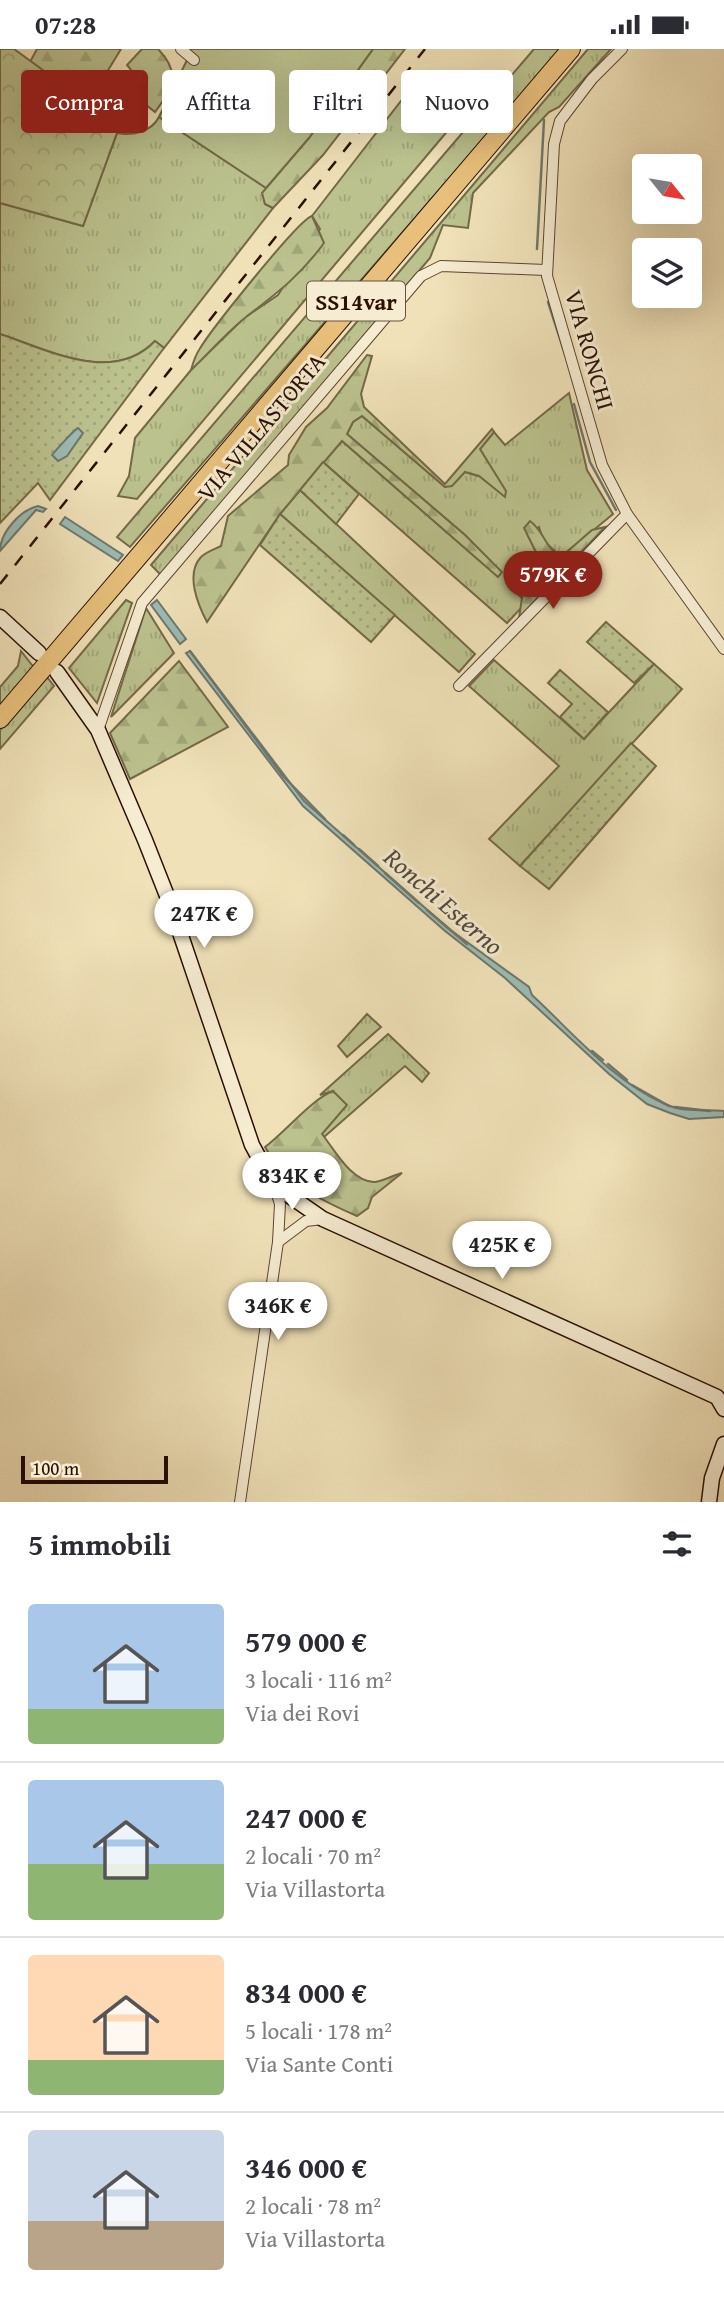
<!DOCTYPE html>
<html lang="it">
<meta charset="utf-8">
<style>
:root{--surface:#fff;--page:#f2f2f3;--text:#2b2b33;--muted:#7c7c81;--line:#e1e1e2;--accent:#8f2418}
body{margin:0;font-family:"Gentium Book Plus",serif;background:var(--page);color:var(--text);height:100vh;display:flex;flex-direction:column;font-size:26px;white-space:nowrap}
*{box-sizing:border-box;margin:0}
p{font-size:23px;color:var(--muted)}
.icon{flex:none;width:38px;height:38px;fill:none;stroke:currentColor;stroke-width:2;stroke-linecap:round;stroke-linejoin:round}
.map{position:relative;height:1453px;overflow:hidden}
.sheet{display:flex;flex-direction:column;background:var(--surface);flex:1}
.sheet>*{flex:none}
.top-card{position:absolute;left:21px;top:21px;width:682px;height:63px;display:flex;gap:14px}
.needle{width:46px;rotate:120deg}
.controls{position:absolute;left:632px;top:105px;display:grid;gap:14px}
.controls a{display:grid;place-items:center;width:70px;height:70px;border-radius:7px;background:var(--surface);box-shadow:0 7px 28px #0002;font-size:35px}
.scale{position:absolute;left:21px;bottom:18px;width:147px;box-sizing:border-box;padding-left:7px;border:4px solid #2b1003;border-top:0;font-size:19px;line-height:24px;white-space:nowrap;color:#2b1003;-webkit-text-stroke:5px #f5ecd1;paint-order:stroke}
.price{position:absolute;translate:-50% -60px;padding:0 16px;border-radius:24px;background:#fff;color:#222;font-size:23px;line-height:46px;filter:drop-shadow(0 2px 4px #0008)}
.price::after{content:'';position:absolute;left:50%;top:42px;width:21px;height:16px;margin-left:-10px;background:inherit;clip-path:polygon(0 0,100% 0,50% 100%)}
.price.current{background:var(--accent);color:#fff}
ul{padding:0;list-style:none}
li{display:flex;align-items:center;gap:21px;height:175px;padding:0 28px}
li+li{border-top:2px solid var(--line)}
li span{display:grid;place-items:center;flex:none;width:196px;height:140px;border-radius:7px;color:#555}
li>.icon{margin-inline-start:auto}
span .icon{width:84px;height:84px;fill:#fffc;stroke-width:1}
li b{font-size:30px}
h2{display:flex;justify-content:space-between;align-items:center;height:84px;padding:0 28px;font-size:30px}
.pill{padding:0 24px;border-radius:7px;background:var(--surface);box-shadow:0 7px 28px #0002;font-size:24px;line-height:63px}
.pill.current{background:var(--accent);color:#fff}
.status{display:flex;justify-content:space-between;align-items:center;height:49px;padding:0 35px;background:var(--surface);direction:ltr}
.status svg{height:19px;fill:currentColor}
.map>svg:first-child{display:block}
.grass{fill:url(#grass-tufts);stroke:#736948;stroke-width:2}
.forest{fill:url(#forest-firs);stroke:#736948;stroke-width:2}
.park{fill:url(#park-crowns);stroke:#736948;stroke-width:2}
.garden{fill:url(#garden-dots);stroke:#736948;stroke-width:2}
.pitch{fill:#bbc28e;stroke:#736948;stroke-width:2}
.water{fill:#9bbcb4;stroke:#6e776d;stroke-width:2}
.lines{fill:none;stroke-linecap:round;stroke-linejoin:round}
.stream{stroke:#6e776d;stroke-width:2.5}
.street-casing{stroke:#5c4430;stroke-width:12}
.secondary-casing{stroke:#2b1003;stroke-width:17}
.highway-casing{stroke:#2b1003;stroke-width:20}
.street{stroke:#f5ecd1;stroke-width:10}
.secondary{stroke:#f5ecd1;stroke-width:14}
.highway{stroke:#e8c07c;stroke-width:18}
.rail{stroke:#2b1003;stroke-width:2.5;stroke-dasharray:12 12;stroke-linecap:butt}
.labels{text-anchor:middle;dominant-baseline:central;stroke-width:6;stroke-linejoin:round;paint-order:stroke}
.shield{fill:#f5ecd1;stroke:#685241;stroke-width:2}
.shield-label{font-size:23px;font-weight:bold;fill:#2b1003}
.street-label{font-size:24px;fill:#2b1003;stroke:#f5ecd1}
.water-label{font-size:26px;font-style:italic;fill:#524c41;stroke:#f5ecd1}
</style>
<div class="status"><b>07:28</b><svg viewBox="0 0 49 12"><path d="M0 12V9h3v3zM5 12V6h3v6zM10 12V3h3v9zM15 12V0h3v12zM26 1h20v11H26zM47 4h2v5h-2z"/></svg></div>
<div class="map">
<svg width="724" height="1453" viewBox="0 0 724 1453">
<defs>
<pattern id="grass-tufts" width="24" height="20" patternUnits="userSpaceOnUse" patternTransform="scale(1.75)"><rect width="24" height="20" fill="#bbc28e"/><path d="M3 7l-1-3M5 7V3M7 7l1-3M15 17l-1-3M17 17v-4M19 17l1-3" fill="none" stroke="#a1a679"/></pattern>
<pattern id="forest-firs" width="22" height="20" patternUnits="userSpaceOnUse" patternTransform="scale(1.75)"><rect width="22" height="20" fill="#bbc28e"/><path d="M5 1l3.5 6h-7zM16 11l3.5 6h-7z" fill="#a1a679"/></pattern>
<pattern id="park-crowns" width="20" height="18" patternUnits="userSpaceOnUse" patternTransform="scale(1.75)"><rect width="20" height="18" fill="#bbc28e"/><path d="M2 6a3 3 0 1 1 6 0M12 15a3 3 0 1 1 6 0" fill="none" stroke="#a1a679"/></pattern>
<pattern id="garden-dots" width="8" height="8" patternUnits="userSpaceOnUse" patternTransform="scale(1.75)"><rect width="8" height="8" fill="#bbc28e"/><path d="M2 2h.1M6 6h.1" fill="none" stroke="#a1a679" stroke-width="1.8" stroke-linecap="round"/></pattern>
</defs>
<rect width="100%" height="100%" fill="#f0e1b8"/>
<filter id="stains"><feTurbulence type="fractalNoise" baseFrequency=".00286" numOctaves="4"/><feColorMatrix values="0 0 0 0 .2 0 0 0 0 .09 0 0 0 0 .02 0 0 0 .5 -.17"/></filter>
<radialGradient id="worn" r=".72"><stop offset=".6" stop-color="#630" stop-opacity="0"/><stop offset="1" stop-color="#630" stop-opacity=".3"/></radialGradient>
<g class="grass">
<path d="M534,0h27l-431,498 -13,-10z"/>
<path d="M588,0h23l-52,58 -10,5 -76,81 -5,35 -25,-3 -13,33 -269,317 -10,-10z"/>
<path d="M404,48l68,5 -335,397 -19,-3 11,-20 6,-38 56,-68 53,-52 34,-23 42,-66 -8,-13z"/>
<path d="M159,68l107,71 -3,5 2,11 8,4 -109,140 -9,-7c-42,44 -107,9 -155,-7v-131l83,23 34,-93c16,3 34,-1 42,-16z"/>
<path d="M569,344l18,77 26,44 -52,43 -18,-17 -4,-13 -12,7 11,22 -4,15 5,15 -10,9 -12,-10 -1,7 6,6 1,8 -16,17 -184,-161 19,-21 139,121 20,10 -36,-37 -118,-101 6,-12 9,-6 83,71 20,-15 14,4 10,-11 -9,-16 14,-17 11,13z"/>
<path d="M300,441l175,164 -16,18 -179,-158z"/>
<path d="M126,551l6,3 -35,100 -28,-35z"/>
<path d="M146,559l28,45 -63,64z"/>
<path d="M21,602l14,18 -35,41v-23l18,-21z"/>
<path d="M494,611l90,79 70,-75 28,25 -162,177 -31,-27 70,-73 -90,-80z"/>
<path d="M47,628l7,9 -54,63v-19z"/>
<path d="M367,965l14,13 -34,30 -9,-11z"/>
<path d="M388,985l41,39 -7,9 -17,-16 -81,71 -3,-4 12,-42 -13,4z"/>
</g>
<g class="forest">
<path d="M37,0h84l-33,54 -58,-41z"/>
<path d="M142,0h16c23,23 15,39 -3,63l-15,-12 -4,-24 -9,-11z"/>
<path d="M373,0h32l-82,106 -50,53 -8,-4 -3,-11 47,-55z"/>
<path d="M312,167l12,27c-24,33 -47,50 -78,74 -20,16 -37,36 -55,53 2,-7 4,-14 8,-20 11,-19 100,-131 113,-134z"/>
<path d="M367,306l5,1 -11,38 3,13 81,77 47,-55 2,3 -14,17 26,42 -1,6 -26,-21 -14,-4 -13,14 -7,1 -83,-71 -9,6 -6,12 118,101 37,37 -4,5 -156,-136 -62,73 -73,108c-9,-17 -22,-48 -6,-65 5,-5 14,-8 20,-11l7,-30 60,-51 1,-10 17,-28 21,-19z"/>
<path d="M530,472c14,10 15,27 31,36l31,-27 13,-3 -86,91 3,-20 -10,-12 5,-1 12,10 10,-9 -5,-15 4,-15 -14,-28z"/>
<path d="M179,612l49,66 -98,52 -20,-46z"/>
<path d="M333,1042l14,14 -25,29c12,15 30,49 53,48 8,-1 19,-7 27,-9l-30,24 -4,11 -11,8c-37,-16 -72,-33 -92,-69 20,-15 47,-48 68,-56z"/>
</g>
<path class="park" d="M0,0h14l78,57 25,27 -34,93 -83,-23z"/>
<g class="garden">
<path d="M0,285c48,16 113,51 155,7l9,7 -114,152 -12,-17 -38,40z"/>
<path d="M323,413l36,32 -23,30 -36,-34z"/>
<path d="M280,465l115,101 -24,27 -111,-97z"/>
<path d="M606,573l48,42 -20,19 -47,-41z"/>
<path d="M560,621l48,42 -24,27 -24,-22 12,-13 -24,-21z"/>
<path d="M631,694l25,23 -107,123 -29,-23z"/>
</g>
<path class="pitch" d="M188,0h185l-64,89 -43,50 -107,-71 32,-65z"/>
<g class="water">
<path d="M78,379l5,5 -16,23 -9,5 -6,-6c4,-5 22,-25 26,-27z"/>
<path d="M38,457l8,3 -3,3 -7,-2 -36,41c0,-18 20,-41 38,-45z"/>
<path d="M65,468l58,38 -5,6 -58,-37z"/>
<path d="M157,551l29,39 -6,5 -29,-39z"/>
<path d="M190,602l114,150 145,128 80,58 3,8c40,37 82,87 133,109 19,9 40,5 59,7v6l-35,2 -19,-6 -23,-9 -38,-30 -104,-96 -60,-47 -142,-125 -117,-153z"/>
</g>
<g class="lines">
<g class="stream">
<path d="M537,200l7,-129"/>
<path d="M548,253l17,52"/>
<path d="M574,355l16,58 26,48"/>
<path d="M190,602l93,125 42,43"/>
<path d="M343,786l11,10"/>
<path d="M359,800l19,17"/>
<path d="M385,824l34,30"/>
<path d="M427,861l40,34"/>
<path d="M592,1002l11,9"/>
<path d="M608,1015l19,16"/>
<path d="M632,1036l37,21"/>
<path d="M675,1058l35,4"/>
</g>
<g class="street-casing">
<g id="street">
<path d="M181,0l13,11"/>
<path d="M622,0l-30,30 -32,42 -6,23 -7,132 55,189 25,49 97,135"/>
<path d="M459,637l168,-172"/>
<path d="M98,681l44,-127 279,-327 20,-10 105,4"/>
<path d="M278,1193l28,-21 17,-2"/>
<path d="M240,1453l38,-260 2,-38 -6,-19"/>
</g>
</g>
<g class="secondary-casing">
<g id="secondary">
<path d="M0,568l39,36"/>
<path d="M57,623l41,58 47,110 26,66 81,239 22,40 49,34 394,178 7,12"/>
<path d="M709,1453l3,-24 12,-34"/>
</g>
</g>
<g class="highway-casing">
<path id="highway" d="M0,670l571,-670"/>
</g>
<use href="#street" class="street"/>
<use href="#secondary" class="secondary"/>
<use href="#highway" class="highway"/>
<path class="rail" d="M0,535l425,-535"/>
</g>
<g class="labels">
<rect class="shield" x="307" y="232.5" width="98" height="39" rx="5"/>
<g class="shield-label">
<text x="356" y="252">SS14var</text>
</g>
<g class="street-label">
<text transform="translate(590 301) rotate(74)">VIA RONCHI</text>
<text transform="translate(261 378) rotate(-50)">VIA VILLASTORTA</text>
</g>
<g class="water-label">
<text transform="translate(444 852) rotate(41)">Ronchi Esterno</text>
</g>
</g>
<rect width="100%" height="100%" filter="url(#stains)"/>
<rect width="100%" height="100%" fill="url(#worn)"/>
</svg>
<div class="controls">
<a><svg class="needle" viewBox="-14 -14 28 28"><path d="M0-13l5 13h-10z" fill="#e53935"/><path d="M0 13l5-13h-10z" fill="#7c7c81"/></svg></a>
<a><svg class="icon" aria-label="layers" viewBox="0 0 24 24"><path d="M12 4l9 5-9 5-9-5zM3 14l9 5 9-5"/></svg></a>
</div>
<div class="scale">100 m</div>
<b class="price current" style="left:553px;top:562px">579K €</b>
<b class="price" style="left:204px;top:901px">247K €</b>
<b class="price" style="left:292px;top:1163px">834K €</b>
<b class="price" style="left:502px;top:1232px">425K €</b>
<b class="price" style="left:278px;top:1293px">346K €</b>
<div class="top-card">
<a class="pill current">Compra</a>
<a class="pill">Affitta</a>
<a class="pill">Filtri</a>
<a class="pill">Nuovo</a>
</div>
</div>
<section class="sheet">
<h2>5 immobili<svg class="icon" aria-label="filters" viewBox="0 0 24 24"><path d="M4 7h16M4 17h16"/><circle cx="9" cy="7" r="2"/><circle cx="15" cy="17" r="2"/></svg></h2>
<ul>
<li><span style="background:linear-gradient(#a9c7e8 75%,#8fb573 0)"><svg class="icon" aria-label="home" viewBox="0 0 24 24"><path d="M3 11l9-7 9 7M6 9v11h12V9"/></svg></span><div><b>579 000 €</b><p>3 locali · 116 m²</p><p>Via dei Rovi</p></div></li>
<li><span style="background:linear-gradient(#a9c7e8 60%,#8fb573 0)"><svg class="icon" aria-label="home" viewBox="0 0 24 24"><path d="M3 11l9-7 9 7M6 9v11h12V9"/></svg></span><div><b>247 000 €</b><p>2 locali · 70 m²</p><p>Via Villastorta</p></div></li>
<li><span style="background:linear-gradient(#ffd9b3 75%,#8fb573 0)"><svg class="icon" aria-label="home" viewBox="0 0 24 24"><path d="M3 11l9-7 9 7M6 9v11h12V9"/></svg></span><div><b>834 000 €</b><p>5 locali · 178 m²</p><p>Via Sante Conti</p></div></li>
<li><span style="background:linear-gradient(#c9d6e8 65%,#b9a48a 0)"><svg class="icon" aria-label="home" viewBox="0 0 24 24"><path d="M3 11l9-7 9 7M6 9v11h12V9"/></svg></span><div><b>346 000 €</b><p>2 locali · 78 m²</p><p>Via Villastorta</p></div></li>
</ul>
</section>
